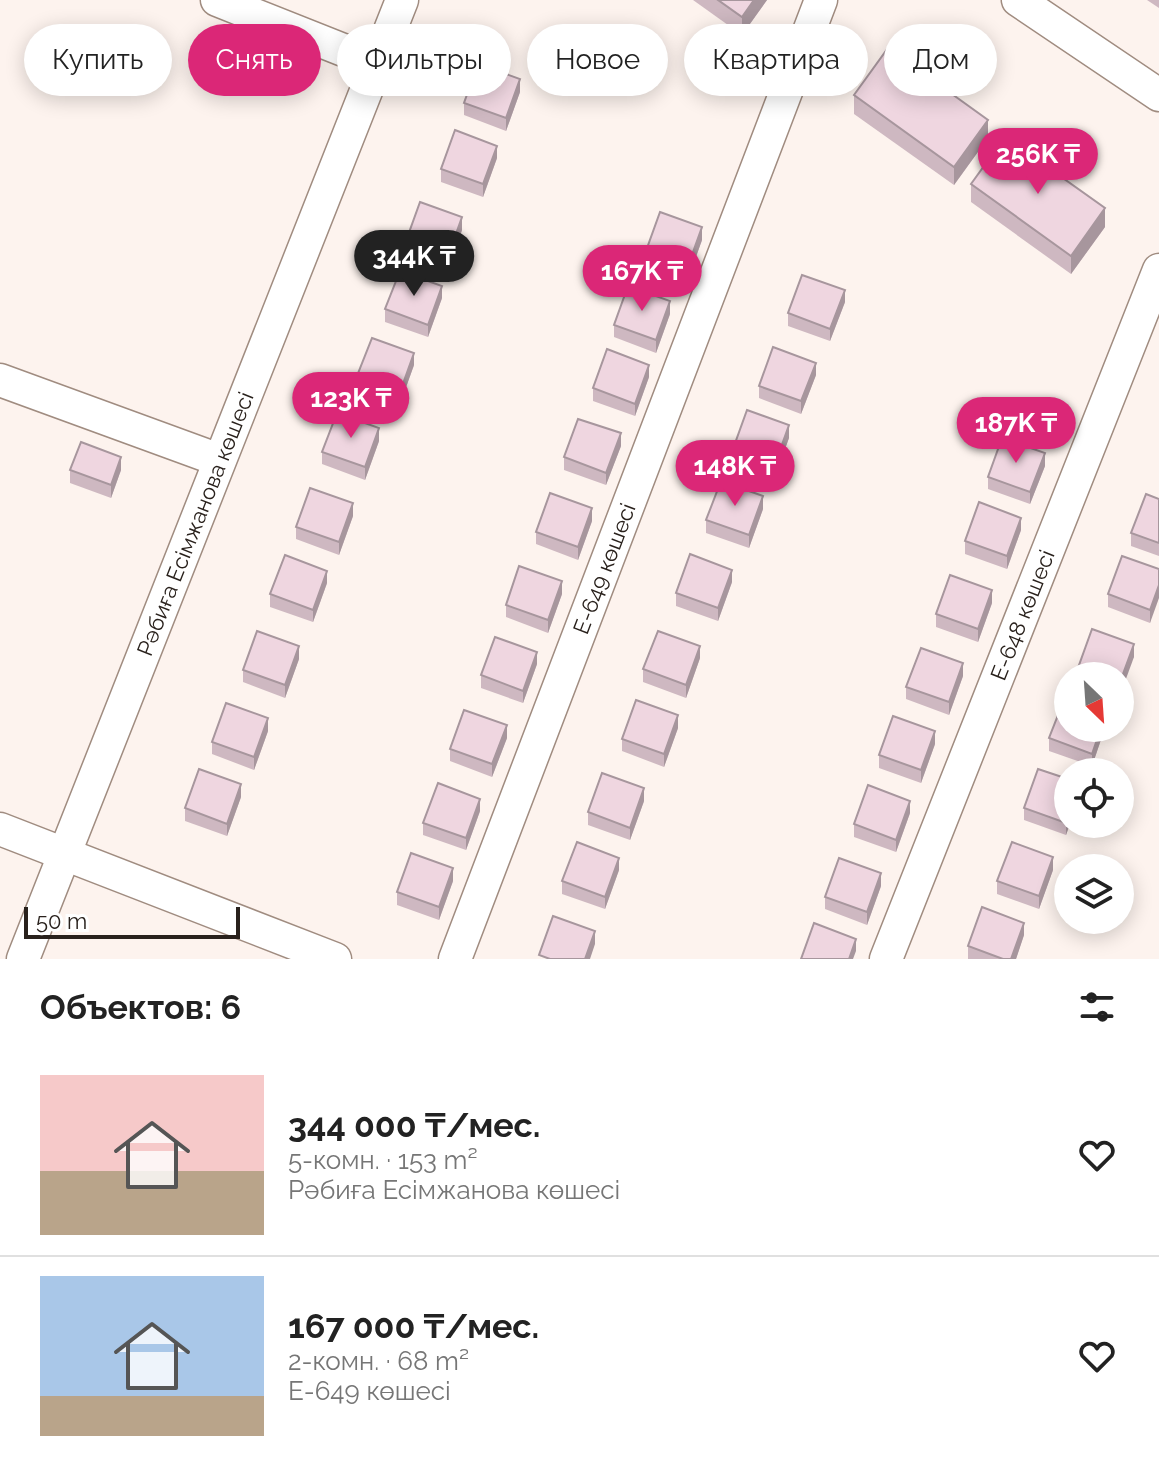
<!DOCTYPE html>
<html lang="ru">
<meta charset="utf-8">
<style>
:root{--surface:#fff;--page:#f6f6f6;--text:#222;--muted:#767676;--line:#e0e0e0;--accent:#db2777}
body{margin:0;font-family:Raleway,sans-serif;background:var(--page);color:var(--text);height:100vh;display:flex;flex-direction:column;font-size:30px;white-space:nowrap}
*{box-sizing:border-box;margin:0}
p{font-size:26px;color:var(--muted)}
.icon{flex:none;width:44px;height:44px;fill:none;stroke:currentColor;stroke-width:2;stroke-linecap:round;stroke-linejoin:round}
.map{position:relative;height:959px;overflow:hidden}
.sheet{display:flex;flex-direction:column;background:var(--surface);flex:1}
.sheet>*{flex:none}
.hud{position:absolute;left:24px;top:24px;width:1112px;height:72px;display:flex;gap:16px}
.needle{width:52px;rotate:155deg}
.controls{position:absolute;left:1054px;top:662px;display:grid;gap:16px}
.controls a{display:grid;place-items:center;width:80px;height:80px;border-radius:50%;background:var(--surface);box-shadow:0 4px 20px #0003;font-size:40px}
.scale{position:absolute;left:24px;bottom:20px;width:216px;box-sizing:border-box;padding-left:8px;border:4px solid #29211c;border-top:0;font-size:22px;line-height:28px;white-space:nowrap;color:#29211c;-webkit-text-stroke:6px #fff;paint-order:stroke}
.price{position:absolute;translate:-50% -68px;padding:0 18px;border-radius:28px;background:var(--accent);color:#fff;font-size:26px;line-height:52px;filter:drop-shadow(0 2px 4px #0008)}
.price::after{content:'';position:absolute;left:50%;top:48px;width:24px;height:18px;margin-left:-12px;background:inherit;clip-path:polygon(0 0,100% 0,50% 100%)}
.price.selected{background:#222;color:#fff}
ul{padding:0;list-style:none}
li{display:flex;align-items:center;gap:24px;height:200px;padding:0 40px}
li+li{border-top:2px solid var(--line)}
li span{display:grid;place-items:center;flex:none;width:224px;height:160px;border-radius:0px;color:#555}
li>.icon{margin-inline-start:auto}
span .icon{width:96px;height:96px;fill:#fffc;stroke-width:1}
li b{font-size:34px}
h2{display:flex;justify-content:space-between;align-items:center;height:96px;padding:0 40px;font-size:34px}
.tag{padding:0 28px;border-radius:36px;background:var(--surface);box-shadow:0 4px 20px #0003;font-size:28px;line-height:72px}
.tag.selected{background:var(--accent);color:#fff}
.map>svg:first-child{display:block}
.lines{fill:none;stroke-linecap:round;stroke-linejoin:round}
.minor-casing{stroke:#a08c80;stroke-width:35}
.minor{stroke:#fff;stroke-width:32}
.wall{fill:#ceb8c1}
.shaded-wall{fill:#a7969d}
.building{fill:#efd6e0;stroke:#a7969d;stroke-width:2}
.labels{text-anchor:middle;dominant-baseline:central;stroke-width:8;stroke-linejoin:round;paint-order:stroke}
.street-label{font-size:22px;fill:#29211c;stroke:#fff}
</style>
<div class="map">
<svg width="1159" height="959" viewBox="0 0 1159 959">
<rect width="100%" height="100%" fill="#fdf3ee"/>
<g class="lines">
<g class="minor-casing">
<g id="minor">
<path d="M217,0l159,63"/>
<path d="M1018,0l141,95"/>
<path d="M0,380l219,80"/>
<path d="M0,829l335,130"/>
<path id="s1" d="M23,959l379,-959"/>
<path id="s2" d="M455,959l366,-959"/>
<path id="s3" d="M886,959l273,-689"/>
</g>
</g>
<use href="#minor" class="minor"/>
</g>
<g class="wall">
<path d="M693,0h74l-25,35z"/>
<path d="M1147,0h12v8z"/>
<path d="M520,92l-14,39 -42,-16v-12z"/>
<path d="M854,95l134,43 -34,47 -100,-71z"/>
<path d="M497,158l-14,39 -42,-15v-13z"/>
<path d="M971,184l134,43 -34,47 -100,-72z"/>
<path d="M462,230l-14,39 -42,-16v-12z"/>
<path d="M702,240l-14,39 -42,-16v-12z"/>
<path d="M442,298l-14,39 -43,-15v-13z"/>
<path d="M845,302l-15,39 -42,-15v-13z"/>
<path d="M670,314l-14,39 -42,-16v-12z"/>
<path d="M414,365l-14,39 -43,-15v-13z"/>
<path d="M816,375l-15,39 -42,-16v-12z"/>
<path d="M649,377l-14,39 -42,-15v-13z"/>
<path d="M789,438l-14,38 -42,-15v-12z"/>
<path d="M379,441l-14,39 -43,-16v-12z"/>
<path d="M621,446l-15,39 -42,-15v-13z"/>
<path d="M1045,466l-15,38 -42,-15v-12z"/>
<path d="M70,470h51l-10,28 -41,-15z"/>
<path d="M1159,499v57l-28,-10v-13z"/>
<path d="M763,509l-14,39 -43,-15v-13z"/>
<path d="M353,516l-14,39 -43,-16v-12z"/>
<path d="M592,521l-14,39 -42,-16v-12z"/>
<path d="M1021,530l-14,39 -42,-15v-13z"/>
<path d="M1159,569l-9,54 -42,-16v-13z"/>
<path d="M732,582l-14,39 -42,-15v-13z"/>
<path d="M327,583l-14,39 -43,-15v-13z"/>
<path d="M562,594l-14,39 -42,-16v-12z"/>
<path d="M992,603l-14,39 -42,-15v-13z"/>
<path d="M1134,657l-14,19h-42v-8z"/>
<path d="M700,658l-14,40 -43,-16v-13z"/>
<path d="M299,659l-14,39 -42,-16v-12z"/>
<path d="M537,664l-14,39 -42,-15v-13z"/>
<path d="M963,676l-14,39 -43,-16v-12z"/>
<path d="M678,728l-14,39 -42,-16v-12z"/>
<path d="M1105,728l-13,38 -43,-15v-13z"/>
<path d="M268,731l-14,39 -42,-16v-12z"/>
<path d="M507,738l-15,39 -42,-16v-12z"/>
<path d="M935,744l-14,39 -42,-15v-13z"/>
<path d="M241,797l-14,39 -42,-15v-13z"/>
<path d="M644,801l-14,39 -42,-15v-13z"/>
<path d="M1024,808l46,16 -4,11 -42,-15z"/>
<path d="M480,811l-14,39 -43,-15v-12z"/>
<path d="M910,813l-14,39 -42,-15v-13z"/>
<path d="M619,870l-14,39 -43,-15v-13z"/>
<path d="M1053,870l-14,39 -42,-15v-13z"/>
<path d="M453,881l-14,39 -42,-15v-13z"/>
<path d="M881,886l-14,39 -42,-16v-12z"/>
<path d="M1024,935l-8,24h-48v-13z"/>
</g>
<g class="shaded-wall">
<path d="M754,0h13l-25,35v-18z"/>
<path d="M520,79v13l-14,39v-13z"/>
<path d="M988,120v18l-34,47v-18z"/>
<path d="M497,146v12l-14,39v-13z"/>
<path d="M1105,208v19l-34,47v-18z"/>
<path d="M462,217v13l-14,39v-13z"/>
<path d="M702,227v13l-14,39v-13z"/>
<path d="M442,286v12l-14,39v-12z"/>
<path d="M845,290v12l-15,39v-12z"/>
<path d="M670,301v13l-14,39v-13z"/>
<path d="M414,353v12l-14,39v-12z"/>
<path d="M816,363v12l-15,39v-13z"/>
<path d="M649,365v12l-14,39v-12z"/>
<path d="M789,425v13l-14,38v-12z"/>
<path d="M379,428v13l-14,39v-13z"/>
<path d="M621,433v13l-15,39v-12z"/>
<path d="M1045,453v13l-15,38v-12z"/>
<path d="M121,457v13l-10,28v-13z"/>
<path d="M763,496v13l-14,39v-13z"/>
<path d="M353,503v13l-14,39v-13z"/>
<path d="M592,508v13l-14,39v-13z"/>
<path d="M1021,518v12l-14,39v-13z"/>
<path d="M732,570v12l-14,39v-13z"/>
<path d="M327,571v12l-14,39v-12z"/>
<path d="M562,581v13l-14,39v-13z"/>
<path d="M1159,585v13l-9,25v-13z"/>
<path d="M992,590v13l-14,39v-13z"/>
<path d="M1134,644v13l-14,38v-13z"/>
<path d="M299,646v13l-14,39v-13z"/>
<path d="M700,646v12l-14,40v-13z"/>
<path d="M537,652v12l-14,39v-12z"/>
<path d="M963,663v13l-14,39v-13z"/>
<path d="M678,715v13l-14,39v-13z"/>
<path d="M268,718v13l-14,39v-13z"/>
<path d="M507,725v13l-15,39v-13z"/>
<path d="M1101,728h4l-13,38v-12z"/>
<path d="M935,731v13l-14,39v-13z"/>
<path d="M241,784v13l-14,39v-12z"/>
<path d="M644,788v13l-14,39v-12z"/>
<path d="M480,799v12l-14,39v-12z"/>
<path d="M910,801v12l-14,39v-12z"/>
<path d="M1068,817v7h2l-4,11v-12z"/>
<path d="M1053,857v13l-14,39v-13z"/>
<path d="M619,858v12l-14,39v-12z"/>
<path d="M453,868v13l-14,39v-13z"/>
<path d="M881,873v13l-14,39v-13z"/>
<path d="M1024,923v12l-8,24h-5z"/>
<path d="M595,931v13l-5,15h-5z"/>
<path d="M856,939v12l-3,8h-4z"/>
</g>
<g class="building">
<path d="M718,0h36l-12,17z"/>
<path d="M888,48l100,72 -34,47 -100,-72z"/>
<path d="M478,64l42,15 -14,39 -42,-15z"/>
<path d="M455,130l42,16 -14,38 -42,-15z"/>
<path d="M1005,137l100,71 -34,48 -100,-72z"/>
<path d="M420,202l42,15 -14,39 -42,-15z"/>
<path d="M660,212l42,15 -14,39 -42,-15z"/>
<path d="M400,271l42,15 -14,39 -43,-16z"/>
<path d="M802,275l43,15 -15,39 -42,-16z"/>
<path d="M628,286l42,15 -14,39 -42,-15z"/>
<path d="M372,338l42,15 -14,39 -43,-16z"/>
<path d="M773,347l43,16 -15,38 -42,-15z"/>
<path d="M607,349l42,16 -14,39 -42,-16z"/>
<path d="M747,410l42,15 -14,39 -42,-15z"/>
<path d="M337,413l42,15 -14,39 -43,-15z"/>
<path d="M578,419l43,14 -15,40 -42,-16z"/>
<path d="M1002,438l43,15 -15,39 -42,-15z"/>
<path d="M81,442l40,15 -10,28 -41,-15z"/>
<path d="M721,481l42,15 -14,39 -43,-15z"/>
<path d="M310,488l43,15 -14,39 -43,-15z"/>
<path d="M550,493l42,15 -14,39 -42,-15z"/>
<path d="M1146,494l13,5v44l-28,-10z"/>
<path d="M979,502l42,16 -14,38 -42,-15z"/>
<path d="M690,554l42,16 -14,38 -42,-15z"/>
<path d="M285,555l42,16 -14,39 -43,-16z"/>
<path d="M1122,556l37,13v16l-9,25 -42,-16z"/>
<path d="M519,566l43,15 -14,39 -42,-15z"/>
<path d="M950,575l42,15 -14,39 -42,-15z"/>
<path d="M1092,629l42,15 -14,38v-6h-20l-22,-8z"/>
<path d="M257,631l42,15 -14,39 -42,-15z"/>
<path d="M658,631l42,15 -14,39 -43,-16z"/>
<path d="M495,637l42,15 -14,39 -42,-16z"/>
<path d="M921,648l42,15 -14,39 -43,-15z"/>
<path d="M636,700l42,15 -14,39 -42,-15z"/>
<path d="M1064,700l4,1v27h33l-9,26 -43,-16z"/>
<path d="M226,703l42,15 -14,39 -42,-15z"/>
<path d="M464,710l43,15 -15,39 -42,-15z"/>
<path d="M893,716l42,15 -14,39 -42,-15z"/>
<path d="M199,769l42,15 -14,40 -42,-16z"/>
<path d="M1038,769l30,10v38l-2,6 -42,-15z"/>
<path d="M602,773l42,15 -14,40 -42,-16z"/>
<path d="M438,783l42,16 -14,39 -43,-15z"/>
<path d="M868,785l42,16 -14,39 -42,-16z"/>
<path d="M577,842l42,16 -14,39 -43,-16z"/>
<path d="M1012,842l41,15 -14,39 -42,-15z"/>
<path d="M411,853l42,15 -14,39 -42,-15z"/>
<path d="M839,858l42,15 -14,39 -42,-15z"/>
<path d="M982,907l42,16 -13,36h-8l-35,-13z"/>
<path d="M553,916l42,15 -10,28h-35l-11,-4z"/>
<path d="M814,923l42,16 -7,20h-48z"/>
</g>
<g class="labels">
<g class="street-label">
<text stroke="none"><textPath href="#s1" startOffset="468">Рәбиға Есімжанова көшесі</textPath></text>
<text stroke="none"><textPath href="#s2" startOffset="418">Е-649 көшесі</textPath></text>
<text stroke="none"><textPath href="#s3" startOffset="370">Е-648 көшесі</textPath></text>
</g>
</g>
</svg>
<div class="controls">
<a><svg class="needle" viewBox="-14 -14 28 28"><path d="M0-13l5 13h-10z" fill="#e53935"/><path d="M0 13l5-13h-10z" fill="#767676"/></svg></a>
<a><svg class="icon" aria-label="locate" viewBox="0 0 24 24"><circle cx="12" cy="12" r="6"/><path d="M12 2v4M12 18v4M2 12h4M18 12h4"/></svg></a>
<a><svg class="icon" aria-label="layers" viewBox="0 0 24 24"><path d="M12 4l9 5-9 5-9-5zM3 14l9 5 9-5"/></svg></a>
</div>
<div class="scale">50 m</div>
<b class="price" style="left:1038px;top:196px">256K ₸</b>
<b class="price selected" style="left:414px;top:298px">344K ₸</b>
<b class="price" style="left:642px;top:313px">167K ₸</b>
<b class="price" style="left:351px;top:440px">123K ₸</b>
<b class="price" style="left:1016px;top:465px">187K ₸</b>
<b class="price" style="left:735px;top:508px">148K ₸</b>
<div class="hud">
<a class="tag">Купить</a>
<a class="tag selected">Снять</a>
<a class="tag">Фильтры</a>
<a class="tag">Новое</a>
<a class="tag">Квартира</a>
<a class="tag">Дом</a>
</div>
</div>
<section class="sheet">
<h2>Объектов: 6<svg class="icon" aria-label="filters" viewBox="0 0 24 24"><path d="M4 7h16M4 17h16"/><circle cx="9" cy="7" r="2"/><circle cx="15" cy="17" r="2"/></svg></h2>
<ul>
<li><span style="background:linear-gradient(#f6c9c9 60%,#b9a48a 0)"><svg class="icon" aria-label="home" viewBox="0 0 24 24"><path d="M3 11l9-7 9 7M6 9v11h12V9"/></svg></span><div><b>344 000 ₸/мес.</b><p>5-комн. · 153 m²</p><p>Рәбиға Есімжанова көшесі</p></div><svg class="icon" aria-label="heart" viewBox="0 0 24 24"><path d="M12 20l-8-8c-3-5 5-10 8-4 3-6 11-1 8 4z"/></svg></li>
<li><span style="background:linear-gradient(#a9c7e8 75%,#b9a48a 0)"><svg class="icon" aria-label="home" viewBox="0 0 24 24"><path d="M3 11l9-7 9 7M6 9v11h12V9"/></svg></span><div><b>167 000 ₸/мес.</b><p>2-комн. · 68 m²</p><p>Е-649 көшесі</p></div><svg class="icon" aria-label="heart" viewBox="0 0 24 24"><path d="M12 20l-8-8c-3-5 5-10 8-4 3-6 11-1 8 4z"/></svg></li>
</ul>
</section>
